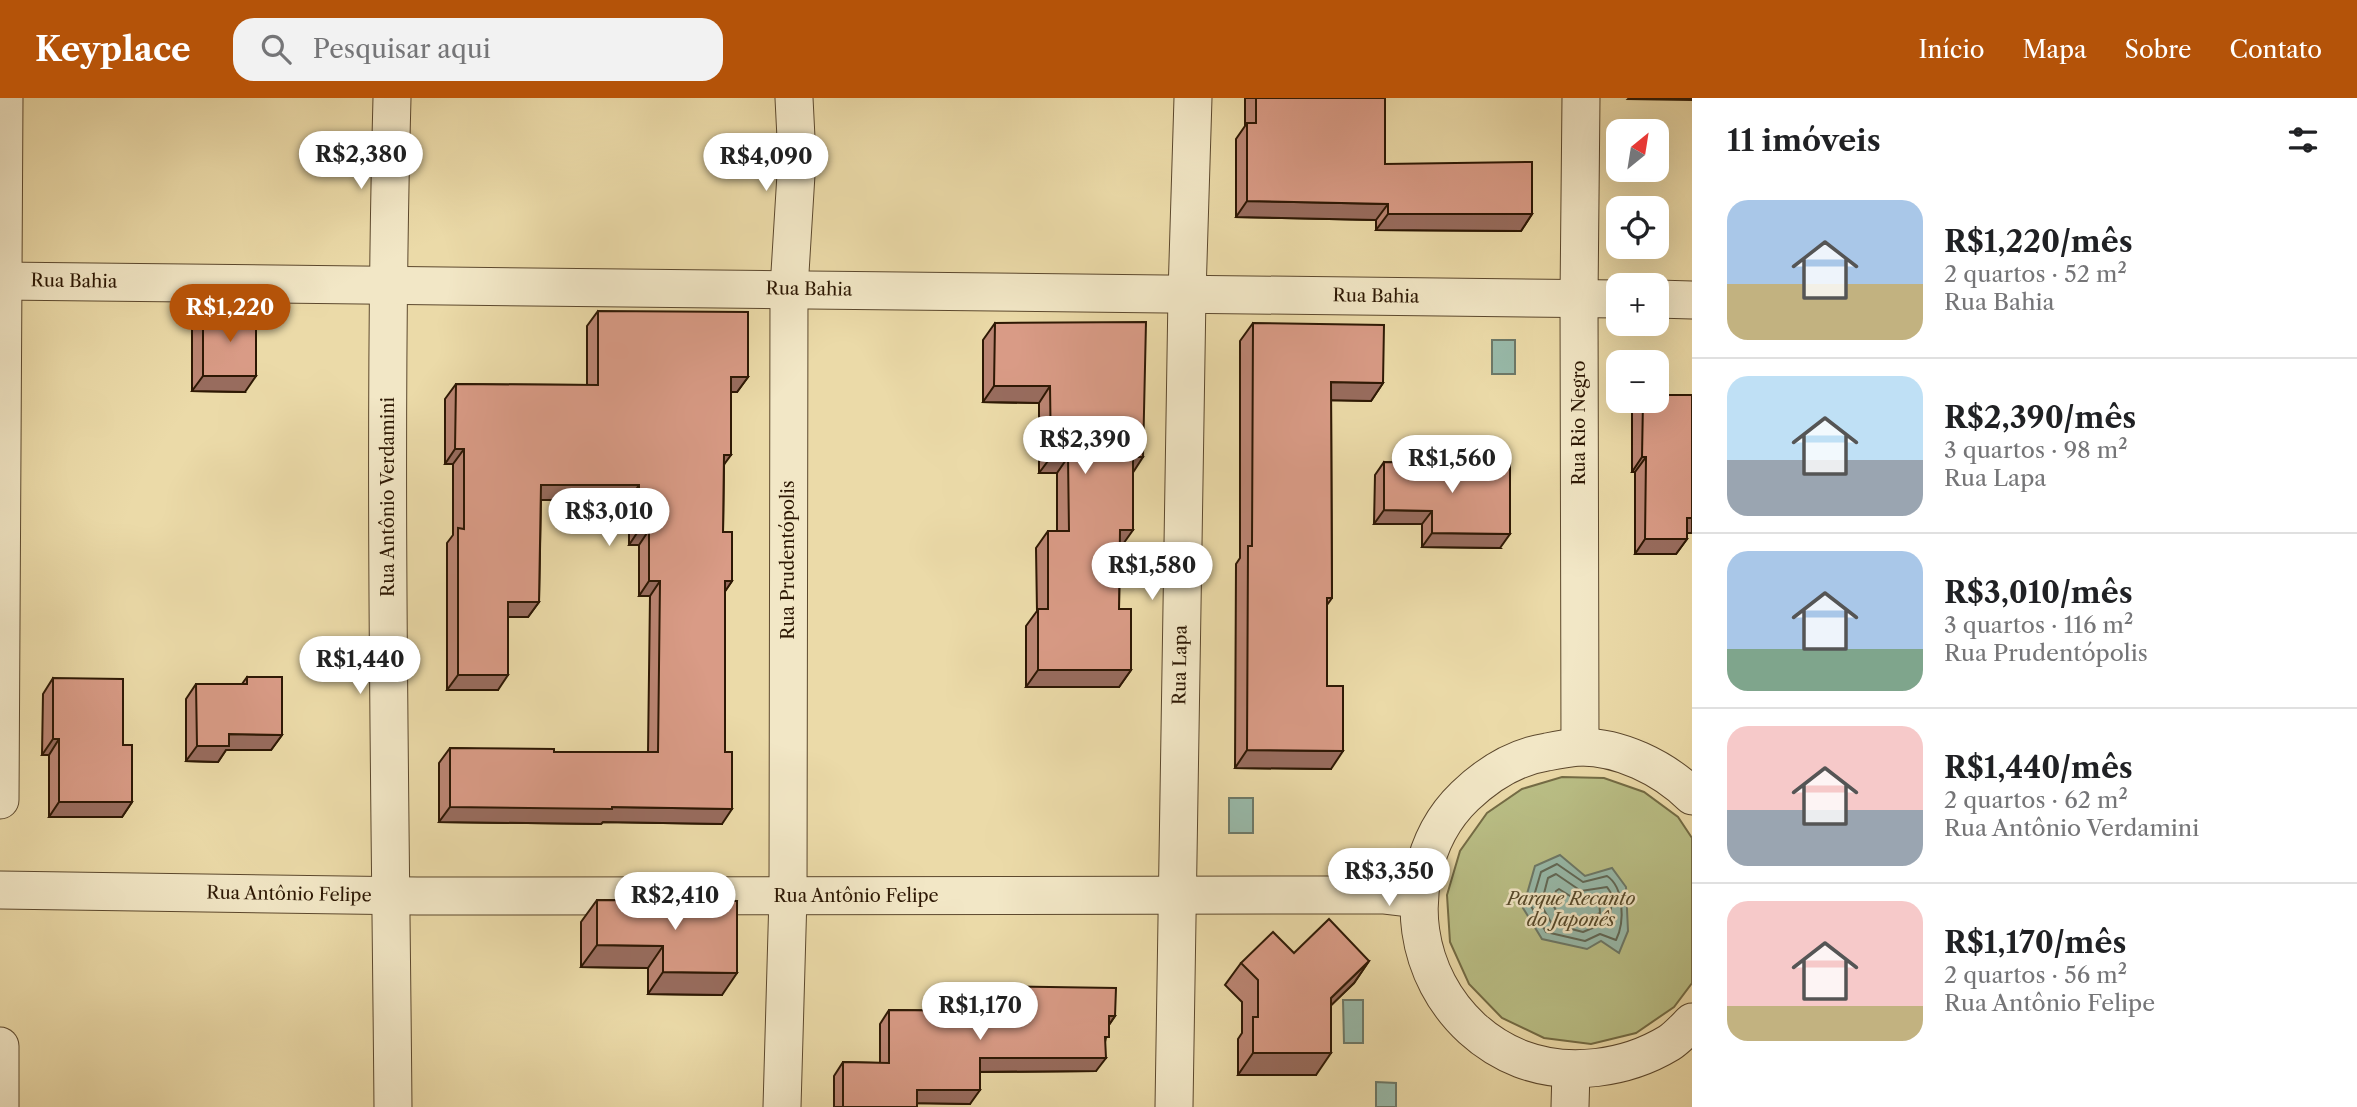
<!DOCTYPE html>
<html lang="pt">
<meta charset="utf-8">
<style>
:root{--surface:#fff;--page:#f2f2f2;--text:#202124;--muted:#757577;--line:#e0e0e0;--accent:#b45309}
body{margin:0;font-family:"Libre Caslon Text",serif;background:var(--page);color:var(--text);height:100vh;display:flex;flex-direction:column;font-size:26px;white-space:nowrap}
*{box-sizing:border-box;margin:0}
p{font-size:23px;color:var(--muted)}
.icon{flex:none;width:38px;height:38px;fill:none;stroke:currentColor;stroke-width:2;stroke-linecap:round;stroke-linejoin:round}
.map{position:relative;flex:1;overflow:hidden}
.side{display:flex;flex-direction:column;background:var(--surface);width:665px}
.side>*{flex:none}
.needle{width:46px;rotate:30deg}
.controls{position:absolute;left:1606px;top:21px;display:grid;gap:14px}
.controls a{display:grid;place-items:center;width:63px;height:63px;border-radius:14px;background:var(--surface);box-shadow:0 7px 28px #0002;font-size:35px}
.price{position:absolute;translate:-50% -60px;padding:0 16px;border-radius:24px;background:#fff;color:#222;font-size:23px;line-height:46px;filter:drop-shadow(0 2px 4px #0008)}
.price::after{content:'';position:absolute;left:50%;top:42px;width:21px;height:16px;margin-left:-10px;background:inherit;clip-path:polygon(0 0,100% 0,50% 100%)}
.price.current{background:var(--accent);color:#fff}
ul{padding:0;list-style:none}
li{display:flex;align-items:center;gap:21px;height:175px;padding:0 35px}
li+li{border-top:2px solid var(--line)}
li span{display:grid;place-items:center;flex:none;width:196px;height:140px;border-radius:21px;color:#555}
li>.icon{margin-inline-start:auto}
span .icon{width:84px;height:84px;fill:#fffc;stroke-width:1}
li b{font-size:30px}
h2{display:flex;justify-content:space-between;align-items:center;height:84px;padding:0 35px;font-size:30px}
header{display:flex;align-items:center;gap:42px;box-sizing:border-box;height:98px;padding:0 35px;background:var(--accent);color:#fff}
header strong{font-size:33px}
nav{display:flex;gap:38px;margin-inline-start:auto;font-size:24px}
.search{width:490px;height:63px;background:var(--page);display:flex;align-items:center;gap:18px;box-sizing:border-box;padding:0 24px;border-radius:21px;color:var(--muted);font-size:26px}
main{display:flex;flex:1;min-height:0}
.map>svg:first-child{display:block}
.green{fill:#babf86;stroke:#746c45;stroke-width:2}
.water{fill:#98baaa;stroke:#6d7968;stroke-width:2}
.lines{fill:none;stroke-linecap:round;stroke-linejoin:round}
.shore{stroke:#626957;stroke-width:2}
.minor-casing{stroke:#5c482d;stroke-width:39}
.minor{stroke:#f2e7c6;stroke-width:37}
.wall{fill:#bb8573;stroke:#2d1804;stroke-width:2}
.shaded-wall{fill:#986c5e;stroke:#2d1804;stroke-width:2}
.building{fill:#d99b86;stroke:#2d1804;stroke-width:2}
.labels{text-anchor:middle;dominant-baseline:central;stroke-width:5;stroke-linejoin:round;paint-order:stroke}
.street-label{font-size:18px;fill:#2d1804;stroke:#f2e7c6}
.park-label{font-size:18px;font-style:italic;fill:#574a2b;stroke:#f2e7c6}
</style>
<header>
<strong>Keyplace</strong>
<div class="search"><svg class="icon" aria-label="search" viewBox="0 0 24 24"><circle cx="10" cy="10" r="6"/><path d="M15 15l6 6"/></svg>Pesquisar aqui</div>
<nav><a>Início</a><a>Mapa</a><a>Sobre</a><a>Contato</a></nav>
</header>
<main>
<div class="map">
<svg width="1692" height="1009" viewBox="0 0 1692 1009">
<rect width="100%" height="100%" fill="#ebdaa8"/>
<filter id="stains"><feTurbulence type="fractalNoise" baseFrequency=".00286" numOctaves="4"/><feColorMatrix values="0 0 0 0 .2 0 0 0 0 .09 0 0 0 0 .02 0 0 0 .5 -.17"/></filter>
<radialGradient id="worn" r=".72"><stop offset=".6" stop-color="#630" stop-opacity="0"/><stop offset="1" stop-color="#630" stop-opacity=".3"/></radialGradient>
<path class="green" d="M1562,679l42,1 40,14 34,25 14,21v145l-18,24 -38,26 -45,11 -47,-6 -42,-20 -33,-34 -19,-42 -3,-47 13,-44 27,-38 35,-24z"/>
<g class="water">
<rect x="1492" y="242" width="23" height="34"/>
<rect x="1229" y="700" width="24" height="35"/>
<path d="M1560,757l25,21 27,-8 14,19 2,44 -9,22 -18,-12 -14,8 -45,-10 -19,-31 12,-42z"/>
<path d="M1343,902h20v43h-19z"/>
<path d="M1376,984l20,1v24h-20z"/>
</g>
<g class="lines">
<g class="shore">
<path d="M1557,766l26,18 24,-6c17,11 18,46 9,64l-16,-6 -15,7 -39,-9 -15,-26 10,-34z"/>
<path d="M1556,776l25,17 26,-4 4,6v32l-14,1 -14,6 -31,-8 -11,-19 7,-27z"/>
<path d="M1559,791l19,12 21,-1 1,13 -18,8 -23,-5 -7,-13 4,-12z"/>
</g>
<g class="minor-casing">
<g id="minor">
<path d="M392,0c-9,336 -2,673 1,1009"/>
<path d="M0,183l1619,18"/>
<path d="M1657,201l35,1"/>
<path d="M1580,649l-1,-449 2,-200"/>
<path d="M1692,698c-28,-28 -73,-50 -114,-49 -10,1 -21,3 -31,5 -33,5 -59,22 -82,44 -22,21 -36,49 -42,78 -17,76 24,156 98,185 47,18 105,10 148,-16 8,-5 16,-14 23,-21"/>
<path d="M0,702l4,-702"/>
<path d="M0,792l417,6 966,-1 34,4"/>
<path d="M0,948v61"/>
<path d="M782,1009l6,-211 1,-607 8,-131 -3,-60"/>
<path d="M1174,1009l13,-813 6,-196"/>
<path d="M1570,1009l1,-37"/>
</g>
</g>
<use href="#minor" class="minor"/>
</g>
<g class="wall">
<path d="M1245,0h140v66l147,50 -11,17 -145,-1v-10l-140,-3v-78l9,-13z"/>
<path d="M203,213l42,81 -53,-1v-65z"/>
<path d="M598,213l150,66 -11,15h-6l-7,74 -1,66 9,49 -7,10 -3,233 -119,-2 -2,2 -162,-2v-59l11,-15 104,4h94l2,-156h-11v-51h-10v-45h-88l-2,102 -11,15h-20l-10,73h-51v-147l6,-8v-71h-8v-65l11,-15 131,1v-59z"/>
<path d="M995,225l138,149 -12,75h-1l-1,62 12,61 -12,17h-93v-61l11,-15 -1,-63 12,-17h9v-58h-18v-70l-56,-1v-62z"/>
<path d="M1253,225l130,60 -12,18 -40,-1 1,198 -5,7v81l4,83 -96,-1 1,-204 4,-6v-217z"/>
<path d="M1692,297v138h-5v6l-11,15h-41v-82h-3v-62l7,-9h18z"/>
<path d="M1384,364l116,86 -78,-1v-23h-48l1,-49z"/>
<path d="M247,579l35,58 -11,15h-45l-8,12 -32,-1v-62l10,-15h46z"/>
<path d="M53,580l70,67 9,57 -10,15h-73v-62h-7l1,-61z"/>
<path d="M597,802l140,1 -15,94 -74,-1v-26l-67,-1v-45z"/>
<path d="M1369,863l-15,22 -23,22 -15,70h-78v-36l4,-6v-31l-17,-17 16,-22z"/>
<path d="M991,888l124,30 -6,9 -4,17 -9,29 -116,1 -10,32 -53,-1v4h-83v-31l9,-14 37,1v-39l9,-14 93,1 -1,-11z"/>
</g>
<g class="shaded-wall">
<path d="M1629,0h63v2l-64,-1z"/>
<path d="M1247,103l141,3 -12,16 -140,-3z"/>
<path d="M1388,116h144l-11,17 -145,-1z"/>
<path d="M203,278h53l-11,16 -53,-1z"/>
<path d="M731,279h17l-11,15h-16z"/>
<path d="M1331,284l52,1 -12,18 -52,-1z"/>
<path d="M994,288h56l-11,17 -56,-1z"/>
<path d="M455,351h9l-11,15h-8z"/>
<path d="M724,357h7l-11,15z"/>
<path d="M1051,359h17l-11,16h-18z"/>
<path d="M1133,359h10l-11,17z"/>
<path d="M1642,359h4l-11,15h-3z"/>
<path d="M541,387h98l-10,15h-99z"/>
<path d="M1384,412l48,1 -10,13h-48z"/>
<path d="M1687,420h5v15h-15z"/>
<path d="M639,432h10l-10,15h-10z"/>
<path d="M1120,432h13l-12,17 -13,-1z"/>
<path d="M1432,435l78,1 -10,14 -78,-1z"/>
<path d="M1645,441h42l-11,15h-41z"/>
<path d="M649,483h11l-10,15h-11z"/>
<path d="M725,483h7l-10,15z"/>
<path d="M508,504h31l-11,15h-31z"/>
<path d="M1038,572h93l-12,17h-93z"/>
<path d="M458,577h50l-10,15h-51z"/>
<path d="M229,636l53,1 -11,15h-45l-8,12 -32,-1 11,-15z"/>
<path d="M53,641h6l-10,16h-7z"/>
<path d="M1247,652l96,1 -12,18 -96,-1z"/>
<path d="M59,704h73l-10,15h-73z"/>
<path d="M450,709h162l120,2 -10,15 -119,-2 -2,2 -162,-2z"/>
<path d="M597,847l66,1 -15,22 -67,-1z"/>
<path d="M1369,863l-15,22 -38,37 15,-22z"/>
<path d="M663,874l74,1 -15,22 -74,-1z"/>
<path d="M1109,918h6l-9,13z"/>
<path d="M1253,955h78l-15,22h-78z"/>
<path d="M980,960h126l-10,13 -125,1z"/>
<path d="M917,992h63l-10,14 -62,-1z"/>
</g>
<g class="building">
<path d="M1256,0h129v66l147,-2v52h-144v-10l-141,-3v-78h9z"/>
<rect x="203" y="213" width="53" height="65"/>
<path d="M598,213l150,1v65h-17v78h-7l-1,77h9v49h-7v171h7v57l-120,-2v2l-162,-2v-59l104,1v3h104l2,-171h-11v-51h-10v-45h-98l-2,117h-31v73h-50v-147l6,1v-80h-9l1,-65 142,1z"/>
<path d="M1146,224l-3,135h-10v73h-13l-1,79h12v61h-93v-61h10v-78h21l-1,-74h-17l-1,-71h-56l1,-63z"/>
<path d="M1253,225l131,2 -1,58 -52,-1 1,216h-5v88h16v65l-96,-1 1,-204h4z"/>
<path d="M1657,297h35v123h-5v21h-42l1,-82h-4l1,-56h14z"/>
<path d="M1384,364l126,1v71l-78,-1v-22l-48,-1z"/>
<path d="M247,579h35v58l-53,-1v12h-32l-1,-62h51z"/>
<path d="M53,580l70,1v66h9v57h-73v-63h-6z"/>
<path d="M597,802l140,1v72l-74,-1v-26l-66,-1z"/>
<path d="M1329,821l40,42 -38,37v55h-78v-36h5v-37l-17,-17 32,-31 21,21z"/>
<path d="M991,888l125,2 -1,28h-6v21h-4l1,21h-126v32h-63v17h-74v-45l46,1v-53l102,1z"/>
</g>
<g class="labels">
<g class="street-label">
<text transform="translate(74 183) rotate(1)">Rua Bahia</text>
<text transform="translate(809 191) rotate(1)">Rua Bahia</text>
<text transform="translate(1376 198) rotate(1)">Rua Bahia</text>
<text transform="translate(1579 325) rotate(-90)">Rua Rio Negro</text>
<text transform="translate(388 399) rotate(-90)">Rua Antônio Verdamini</text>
<text transform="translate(788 462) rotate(-90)">Rua Prudentópolis</text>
<text transform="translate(1180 567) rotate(-89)">Rua Lapa</text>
<text transform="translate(289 796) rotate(1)">Rua Antônio Felipe</text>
<text x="856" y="798">Rua Antônio Felipe</text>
</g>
<g class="park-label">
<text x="1571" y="801">Parque Recanto<tspan x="1571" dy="21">do Japonês</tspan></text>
</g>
</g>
<rect width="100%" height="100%" filter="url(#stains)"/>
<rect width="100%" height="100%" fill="url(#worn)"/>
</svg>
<div class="controls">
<a><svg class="needle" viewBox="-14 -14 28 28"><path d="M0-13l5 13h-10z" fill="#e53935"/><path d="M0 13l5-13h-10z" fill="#757577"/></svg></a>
<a><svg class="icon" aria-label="locate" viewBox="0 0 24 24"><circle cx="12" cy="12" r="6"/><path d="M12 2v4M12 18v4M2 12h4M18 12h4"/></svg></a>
<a>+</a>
<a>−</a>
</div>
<b class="price" style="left:361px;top:93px">R$2,380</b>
<b class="price" style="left:766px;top:95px">R$4,090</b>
<b class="price current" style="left:230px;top:246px">R$1,220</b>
<b class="price" style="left:1085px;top:378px">R$2,390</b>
<b class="price" style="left:1452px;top:397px">R$1,560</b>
<b class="price" style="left:609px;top:450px">R$3,010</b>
<b class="price" style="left:1152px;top:504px">R$1,580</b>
<b class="price" style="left:360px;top:598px">R$1,440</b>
<b class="price" style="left:1389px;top:810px">R$3,350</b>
<b class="price" style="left:675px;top:834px">R$2,410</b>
<b class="price" style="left:980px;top:944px">R$1,170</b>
</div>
<section class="side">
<h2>11 imóveis<svg class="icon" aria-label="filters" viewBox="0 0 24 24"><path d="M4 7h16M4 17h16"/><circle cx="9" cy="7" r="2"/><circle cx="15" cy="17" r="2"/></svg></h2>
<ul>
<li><span style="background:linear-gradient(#a9c7e8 60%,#c2b280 0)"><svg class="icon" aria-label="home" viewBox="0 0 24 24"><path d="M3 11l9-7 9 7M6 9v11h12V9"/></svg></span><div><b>R$1,220/mês</b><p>2 quartos · 52 m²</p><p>Rua Bahia</p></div></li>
<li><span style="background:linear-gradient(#bfe0f5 60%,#9aa5b1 0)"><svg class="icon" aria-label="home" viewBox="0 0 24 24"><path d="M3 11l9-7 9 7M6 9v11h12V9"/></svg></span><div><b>R$2,390/mês</b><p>3 quartos · 98 m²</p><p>Rua Lapa</p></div></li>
<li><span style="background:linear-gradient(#a9c7e8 70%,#7fa58c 0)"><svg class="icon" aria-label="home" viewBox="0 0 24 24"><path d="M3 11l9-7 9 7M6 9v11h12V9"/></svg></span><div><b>R$3,010/mês</b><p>3 quartos · 116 m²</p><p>Rua Prudentópolis</p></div></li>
<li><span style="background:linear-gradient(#f6c9c9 60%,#9aa5b1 0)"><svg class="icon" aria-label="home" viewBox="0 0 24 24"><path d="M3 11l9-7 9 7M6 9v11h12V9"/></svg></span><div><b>R$1,440/mês</b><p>2 quartos · 62 m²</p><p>Rua Antônio Verdamini</p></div></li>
<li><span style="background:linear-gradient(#f6c9c9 75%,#c2b280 0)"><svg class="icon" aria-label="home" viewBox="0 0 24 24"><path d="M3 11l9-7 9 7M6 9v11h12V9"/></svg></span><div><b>R$1,170/mês</b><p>2 quartos · 56 m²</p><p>Rua Antônio Felipe</p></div></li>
</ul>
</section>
</main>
